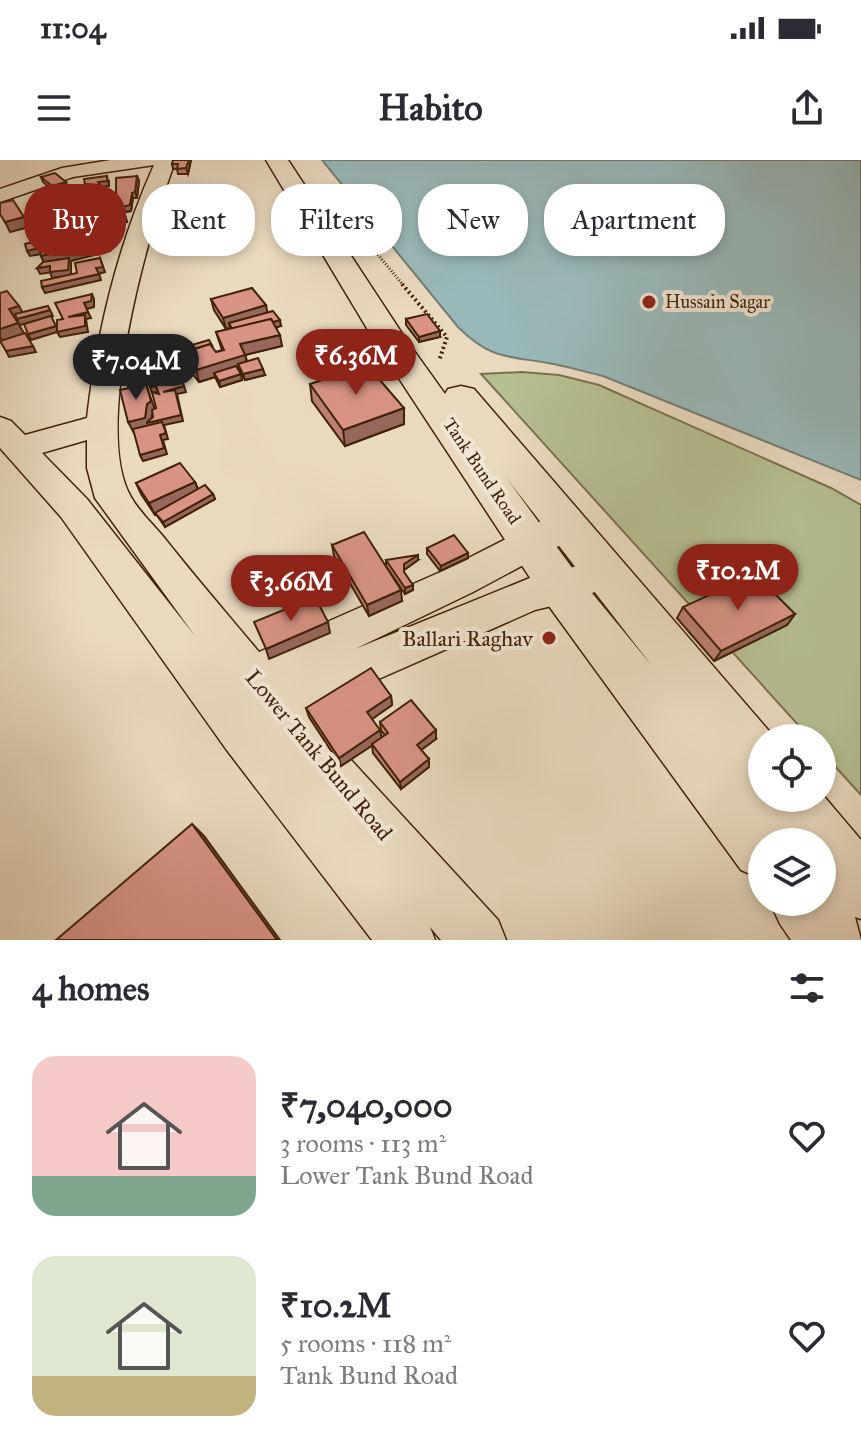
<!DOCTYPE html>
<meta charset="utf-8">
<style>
:root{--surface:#fff;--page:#f7f7f7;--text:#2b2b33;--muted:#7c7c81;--accent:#8f2418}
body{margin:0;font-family:"IM FELL Great Primer",serif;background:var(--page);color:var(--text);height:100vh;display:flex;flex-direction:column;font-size:30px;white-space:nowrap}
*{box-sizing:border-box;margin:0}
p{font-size:26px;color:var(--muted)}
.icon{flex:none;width:44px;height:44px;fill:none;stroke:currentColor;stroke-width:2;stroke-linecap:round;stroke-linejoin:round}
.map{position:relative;height:780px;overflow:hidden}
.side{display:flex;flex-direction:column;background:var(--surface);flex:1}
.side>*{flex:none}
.hud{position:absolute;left:24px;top:24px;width:814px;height:72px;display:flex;gap:16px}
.buttons{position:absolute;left:748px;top:564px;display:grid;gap:16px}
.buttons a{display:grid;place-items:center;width:88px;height:88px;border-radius:50%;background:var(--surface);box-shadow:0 4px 12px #0003;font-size:40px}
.price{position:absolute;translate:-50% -68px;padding:0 18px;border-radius:28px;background:var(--accent);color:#fff;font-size:26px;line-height:52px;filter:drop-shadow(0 2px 4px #0008)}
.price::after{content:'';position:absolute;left:50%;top:48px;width:24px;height:18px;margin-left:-12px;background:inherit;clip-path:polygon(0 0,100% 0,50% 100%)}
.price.selected{background:#222;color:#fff}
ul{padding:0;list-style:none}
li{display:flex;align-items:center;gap:24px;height:200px;padding:0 32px}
li span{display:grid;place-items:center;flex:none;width:224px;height:160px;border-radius:24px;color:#555}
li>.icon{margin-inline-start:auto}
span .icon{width:96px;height:96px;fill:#fffc;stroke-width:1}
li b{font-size:34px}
h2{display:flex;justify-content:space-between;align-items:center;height:96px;padding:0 32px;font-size:34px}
.pill{padding:0 28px;border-radius:32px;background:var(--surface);box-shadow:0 4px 12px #0003;font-size:28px;line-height:72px}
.pill.selected{background:var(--accent);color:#fff}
.status{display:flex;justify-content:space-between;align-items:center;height:56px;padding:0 40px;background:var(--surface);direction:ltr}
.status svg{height:22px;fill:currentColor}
header{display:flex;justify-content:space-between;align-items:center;height:104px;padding:0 32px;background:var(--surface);font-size:36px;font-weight:800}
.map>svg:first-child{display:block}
.green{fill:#b6bf92;stroke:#7c714e;stroke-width:2}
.water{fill:#99b9ba;stroke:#767d73;stroke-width:2}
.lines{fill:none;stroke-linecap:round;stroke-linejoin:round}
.major-casing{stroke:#412309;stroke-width:3}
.highway-casing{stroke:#412309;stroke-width:3}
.path-far1{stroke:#412309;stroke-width:3;stroke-dasharray:1 2;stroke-linecap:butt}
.path{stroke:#412309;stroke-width:4;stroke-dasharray:2 3;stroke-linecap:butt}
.major{fill:#e9d9bf;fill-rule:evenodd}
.highway{fill:#e9d9bf;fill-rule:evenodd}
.wall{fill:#ba7e72;stroke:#412309;stroke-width:2}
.shaded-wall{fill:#97675d;stroke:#412309;stroke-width:2}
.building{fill:#d89385;stroke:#412309;stroke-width:2}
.poi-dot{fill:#8f2418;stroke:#f1e6d5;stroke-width:3}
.labels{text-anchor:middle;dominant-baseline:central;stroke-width:8;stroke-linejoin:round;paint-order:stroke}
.far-poi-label{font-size:18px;fill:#412309;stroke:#f1e6d5;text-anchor:start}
.far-street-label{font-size:18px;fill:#412309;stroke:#f1e6d5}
.poi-label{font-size:22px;fill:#412309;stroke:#f1e6d5;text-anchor:end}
.street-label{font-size:22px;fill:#412309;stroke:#f1e6d5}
</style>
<div class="status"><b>11:04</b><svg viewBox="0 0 49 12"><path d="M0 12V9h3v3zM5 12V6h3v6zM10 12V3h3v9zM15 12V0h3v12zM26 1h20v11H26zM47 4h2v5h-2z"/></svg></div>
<header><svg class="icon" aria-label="menu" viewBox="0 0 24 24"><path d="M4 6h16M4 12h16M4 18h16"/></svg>Habito<svg class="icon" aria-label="share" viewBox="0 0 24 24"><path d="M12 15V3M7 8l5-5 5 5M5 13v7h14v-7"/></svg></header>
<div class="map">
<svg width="861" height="780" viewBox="0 0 861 780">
<rect width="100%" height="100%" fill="#e9d9bf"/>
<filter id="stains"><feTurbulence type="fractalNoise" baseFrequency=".0025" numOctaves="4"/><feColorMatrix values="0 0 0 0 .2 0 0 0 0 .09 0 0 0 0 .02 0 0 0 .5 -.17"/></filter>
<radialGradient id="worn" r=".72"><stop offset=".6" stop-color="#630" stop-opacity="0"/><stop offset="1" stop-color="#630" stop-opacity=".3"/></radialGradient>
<path class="green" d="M522,212l37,3 40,10 232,103 30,17v290l-39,-43v-14h-12l-329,-364z"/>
<path class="water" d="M322,0h539v320l-258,-104c-18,-4 -36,-10 -55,-13 -41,-7 -58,-4 -90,-36z"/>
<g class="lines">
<g class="major-casing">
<path id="major" d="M111,0h65c-28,70 -84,271 -45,337 9,16 24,29 35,43 30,38 62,75 93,112l186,-82 110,-56 13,-4 13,4 5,10 -5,10 -108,58 -118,57 175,-71 28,-5 46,-18 14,5 6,11 -6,11 -42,18 -41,10 -229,101 192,209 8,20h-65l-11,-13 5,13h-63l-146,-191 -165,-232 -61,-69v-31l11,4 14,14 62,-17c10,-87 31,-173 67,-253l-81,12 -73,25v-13l62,-21zM87,280v28l8,30 100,138 -108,-137 -45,-46z"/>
</g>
<g class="highway-casing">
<path id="highway" d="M266,0h22l119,181 38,53 3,-5 13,-3 13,3 301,349h-13v60h60v-4l39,46v79l-6,-2 6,23h-70l-11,-16 -10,-22h52v-60h-60v37l-21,-9 -195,-268 -169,-257zM505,316l147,190 -74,-90z"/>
</g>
<path class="path-far1" d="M328,27l31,45 45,54"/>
<path class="path" d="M402,124l45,53 -8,24"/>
<use href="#major" class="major"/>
<use href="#highway" class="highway"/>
</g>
<g class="wall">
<path d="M191,0l-3,14h-10l-1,-5h-4l-1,-5z"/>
<path d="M137,16l2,5 -2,17h-4l-2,13 -7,1 3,10 -20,4 -2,-5h-2l2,4 -23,3 -6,-11 -23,8 -10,-20 28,-7 -5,-8 35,7 2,6 13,-1z"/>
<path d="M41,17l27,11 -14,4 -11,-10z"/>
<path d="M109,21v5l-8,1 1,3 -15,-1 -2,-5z"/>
<path d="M211,139l57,14 13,13 -5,1 6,19 -37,9 2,6 18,14 -20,5 -6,-11h-1l4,11 -22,7 -5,-10 -16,5 -14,-18 -7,-15 38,3 6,-2 -6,-18 14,-3v-1l-4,1 -12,-19z"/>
<path d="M406,159l34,18 -21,5 -13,-17z"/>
<path d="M310,224l94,24v16l-59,22 -33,-45z"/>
<path d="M195,322l3,7 15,5 2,5 -50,28 -9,-13 -1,1 -14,-21 -5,-11z"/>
<path d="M332,385l70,56 -33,15 -35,-60z"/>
<path d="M427,388l41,5v5l-28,13 -13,-17z"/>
<path d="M386,400h32l-14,10v2l9,18 -8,4 -19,-28z"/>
<path d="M683,447l112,7 -8,11 -73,36 -37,-43z"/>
<path d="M391,536l1,9 -20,14 9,19 4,-3 -4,-4 -1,-9 56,17 -15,11 8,9v8l-28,22 -28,-36 -1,-8 -31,21 -32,-49 -3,-9z"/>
</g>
<g class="shaded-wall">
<path d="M189,0h2l-3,14 -2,-6z"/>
<path d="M107,16l2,10 -8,1 -3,-5z"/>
<path d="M137,16l2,5 -2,17 -2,-6z"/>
<path d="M66,22l2,6 -14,4 -2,-6z"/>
<path d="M132,33l1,5 -2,13 -7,1 3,10 -20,4 -4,-11 11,-2z"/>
<path d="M101,37l4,10 -52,18 -5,-11z"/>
<path d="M101,55l4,10 -23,3 -5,-10z"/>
<path d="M24,57l5,10 -19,5 -5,-10z"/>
<path d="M104,75l6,16 -39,10v14l-19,3 -2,-6h3l-13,2 -3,-6 9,-1 -5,-11z"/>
<path d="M37,81l5,13 -12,2 -3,-5z"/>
<path d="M100,98l5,14 -7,2 -2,-6z"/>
<path d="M99,114l2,6 -56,13 -3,-6z"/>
<path d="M92,134l2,5v8l-7,2 -3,-6z"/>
<path d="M266,145l2,11 -39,7 1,5 -4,1 -3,-11z"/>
<path d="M19,146l6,11 25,-7 3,6 -33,9 -3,-5h-1l-7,-11z"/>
<path d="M88,152l3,6 -5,1 2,13 -28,5 -3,-5 -26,8 -3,-6 28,-8 2,5 10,-14z"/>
<path d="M280,160l1,6 -45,12 -1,-6z"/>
<path d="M18,163l7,12 -22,7 -3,-5v-8z"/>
<path d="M440,171v6l-21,5v-5z"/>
<path d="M280,175l2,11 -37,9 3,11 -10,-2 1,5 -23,7 -2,-3 1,4 -16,5 -3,-12 44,-26z"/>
<path d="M33,186l3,6 -27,5 -3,-6z"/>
<path d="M263,209l2,6 -20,5 -2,-6z"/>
<path d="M241,214l1,6 -22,7 -1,-6z"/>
<path d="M146,224l10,29 -4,2 -1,7 30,-7 -5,-21 -11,3 -2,-5 21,-6 2,6 -9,2 6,27 -19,4 4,14 -5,1 4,14 -24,7 -3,-6 24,-7 -4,-13 6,-2 -3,-7 -29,7 -6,-11 17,-4 2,-14 4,-3z"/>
<path d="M156,226l2,6 -6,1 -2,-6z"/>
<path d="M404,248v16l-59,22 -2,-16z"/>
<path d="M195,322l4,11 -44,22 -6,-12z"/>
<path d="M213,334l2,5 -50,28 -2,-5z"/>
<path d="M468,393v5l-28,13 1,-5z"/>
<path d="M418,395v5l-14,10v-6z"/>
<path d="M413,425v5l-8,4v-6z"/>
<path d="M401,430l1,11 -33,15 -2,-11z"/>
<path d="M795,454l-8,11 -73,36 7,-10z"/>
<path d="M328,462l2,11 -61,26 -3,-10z"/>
<path d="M391,536l1,9 -23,16 -2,-9z"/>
<path d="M380,570l2,9 -41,27 -2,-8z"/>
<path d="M436,570v9l-19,14v-8z"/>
<path d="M429,599v8l-28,22 -1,-7z"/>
<path d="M192,664l12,12 76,104h-3z"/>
</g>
<g class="building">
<path d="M173,0h16l-3,8 -9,1 1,-5h-6z"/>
<path d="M55,13l11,9 -14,4 -11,-9z"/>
<path d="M107,16v5l-9,1 2,3 -15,-1 -1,-5z"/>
<path d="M137,16l-2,16 -3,1 -2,12 -8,2 -1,-3 -9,2 -1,-3 5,-1v-24z"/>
<path d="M79,27l5,6 -12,5 -6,-8z"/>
<path d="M90,30l11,7 -53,17 -5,-9 27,-6z"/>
<path d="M13,40l11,17 -19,5 -5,-8v-11z"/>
<path d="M110,42l1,4 10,-2 2,8 -20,3 -1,-5h-3l2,5 -24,3 -3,-5 16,-5 3,2 -1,-6z"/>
<path d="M75,66l7,12 -24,4 -5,-10z"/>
<path d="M104,75l2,6 -65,15 -1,-6 18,-3 -1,-5z"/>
<path d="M37,81l2,7 -12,3 -2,-7z"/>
<path d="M69,98l-1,12 -18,2v-6l-13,2 6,-6z"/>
<path d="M100,98l3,9 -7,1 3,6 -57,13 -1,-6 36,-8 -2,-10z"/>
<path d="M252,128l14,17 -43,13 -12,-19z"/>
<path d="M7,131l12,15 -10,3 9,14 -18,6v-36z"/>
<path d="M92,134l-1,7 -7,2 4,9 -20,5 17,-2v11l-28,6v-12l6,-1 -8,-16z"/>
<path d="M48,146l2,4 -33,9 -2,-5z"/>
<path d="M273,151l7,9 -7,2 -2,-3 -39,10 -3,-6z"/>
<path d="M427,154l13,17 -21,6 -13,-18z"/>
<path d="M51,156l5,10 -28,8 -4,-10z"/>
<path d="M271,159l9,16 -40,9 5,11 -49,15 -15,-17 29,-9 6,8 8,-2 -8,-18z"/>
<path d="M25,173l8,13 -27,5 -6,-10z"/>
<path d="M209,180l4,7 -3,-3 -29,9 1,3 -4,-7z"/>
<path d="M258,198l5,11 -20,5 -5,-10z"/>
<path d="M367,205l37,43 -61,22 -33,-46z"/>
<path d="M236,206l5,8 -22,7 -5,-8z"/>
<path d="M176,207l8,19 -21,6 12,-2 6,25 -34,8v-1l6,-5 -1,-7 4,-2 -4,-16 7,2 -3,-8 -6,1 -5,-11z"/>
<path d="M146,224l5,17 -4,3 -2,14 -17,4 -8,-32z"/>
<path d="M162,262l4,11 -6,2 4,13 -24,7 -7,-26z"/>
<path d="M180,303l15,19 -46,21 -13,-20z"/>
<path d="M205,325l8,9 -50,28 -8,-9z"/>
<path d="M364,372l37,58 -34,15 -35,-60z"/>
<path d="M454,375l14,18 -27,13 -14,-18z"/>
<path d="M418,395l-14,9v8l9,13 -8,3 -19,-28z"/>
<path d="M755,414l40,40 -74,37 -38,-44z"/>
<path d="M315,437l13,25 -62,27 -12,-27z"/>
<path d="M371,508l20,28 -24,16 13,18 -41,28 -33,-50z"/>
<path d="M411,540l25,30 -19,15 12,14 -29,23 -28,-38 16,-11 -8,-11z"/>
<path d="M192,664l85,116h-221z"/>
</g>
<g class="poi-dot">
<circle cx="649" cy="142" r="8"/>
<circle cx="549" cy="478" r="8"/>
</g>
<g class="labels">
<g class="far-poi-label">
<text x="665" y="142">Hussain Sagar</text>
</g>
<g class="far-street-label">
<text transform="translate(482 311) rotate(56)">Tank Bund Road</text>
</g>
<g class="poi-label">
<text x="533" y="478">Ballari Raghav</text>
</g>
<g class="street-label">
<text transform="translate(319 595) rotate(50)">Lower Tank Bund Road</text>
</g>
</g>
<rect width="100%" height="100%" filter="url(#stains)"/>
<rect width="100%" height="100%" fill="url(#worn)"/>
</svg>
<div class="buttons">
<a><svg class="icon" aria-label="locate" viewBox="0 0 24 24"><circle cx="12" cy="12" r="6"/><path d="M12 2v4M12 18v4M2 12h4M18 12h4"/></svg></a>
<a><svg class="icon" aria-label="layers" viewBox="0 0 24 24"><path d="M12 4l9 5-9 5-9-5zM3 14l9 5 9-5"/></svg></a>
</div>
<b class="price" style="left:356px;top:237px">₹6.36M</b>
<b class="price selected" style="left:136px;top:242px">₹7.04M</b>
<b class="price" style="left:738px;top:452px">₹10.2M</b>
<b class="price" style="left:291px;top:463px">₹3.66M</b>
<div class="hud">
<a class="pill selected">Buy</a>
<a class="pill">Rent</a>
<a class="pill">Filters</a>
<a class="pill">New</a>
<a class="pill">Apartment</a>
</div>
</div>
<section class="side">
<h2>4 homes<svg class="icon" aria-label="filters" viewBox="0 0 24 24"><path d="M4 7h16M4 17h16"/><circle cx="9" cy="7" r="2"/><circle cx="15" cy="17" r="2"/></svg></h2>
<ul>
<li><span style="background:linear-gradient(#f6c9c9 75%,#7fa58c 0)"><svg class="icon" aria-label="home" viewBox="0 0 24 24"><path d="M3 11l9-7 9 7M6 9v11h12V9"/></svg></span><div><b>₹7,040,000</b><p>3 rooms · 113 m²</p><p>Lower Tank Bund Road</p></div><svg class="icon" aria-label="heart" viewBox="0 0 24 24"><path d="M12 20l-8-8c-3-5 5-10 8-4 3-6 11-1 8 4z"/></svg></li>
<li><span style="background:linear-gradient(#dfe7d0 75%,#c2b280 0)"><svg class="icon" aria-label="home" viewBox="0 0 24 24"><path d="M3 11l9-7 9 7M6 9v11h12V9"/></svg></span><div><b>₹10.2M</b><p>5 rooms · 118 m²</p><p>Tank Bund Road</p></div><svg class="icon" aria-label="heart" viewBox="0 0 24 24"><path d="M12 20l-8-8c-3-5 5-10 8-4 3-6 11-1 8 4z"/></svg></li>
</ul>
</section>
